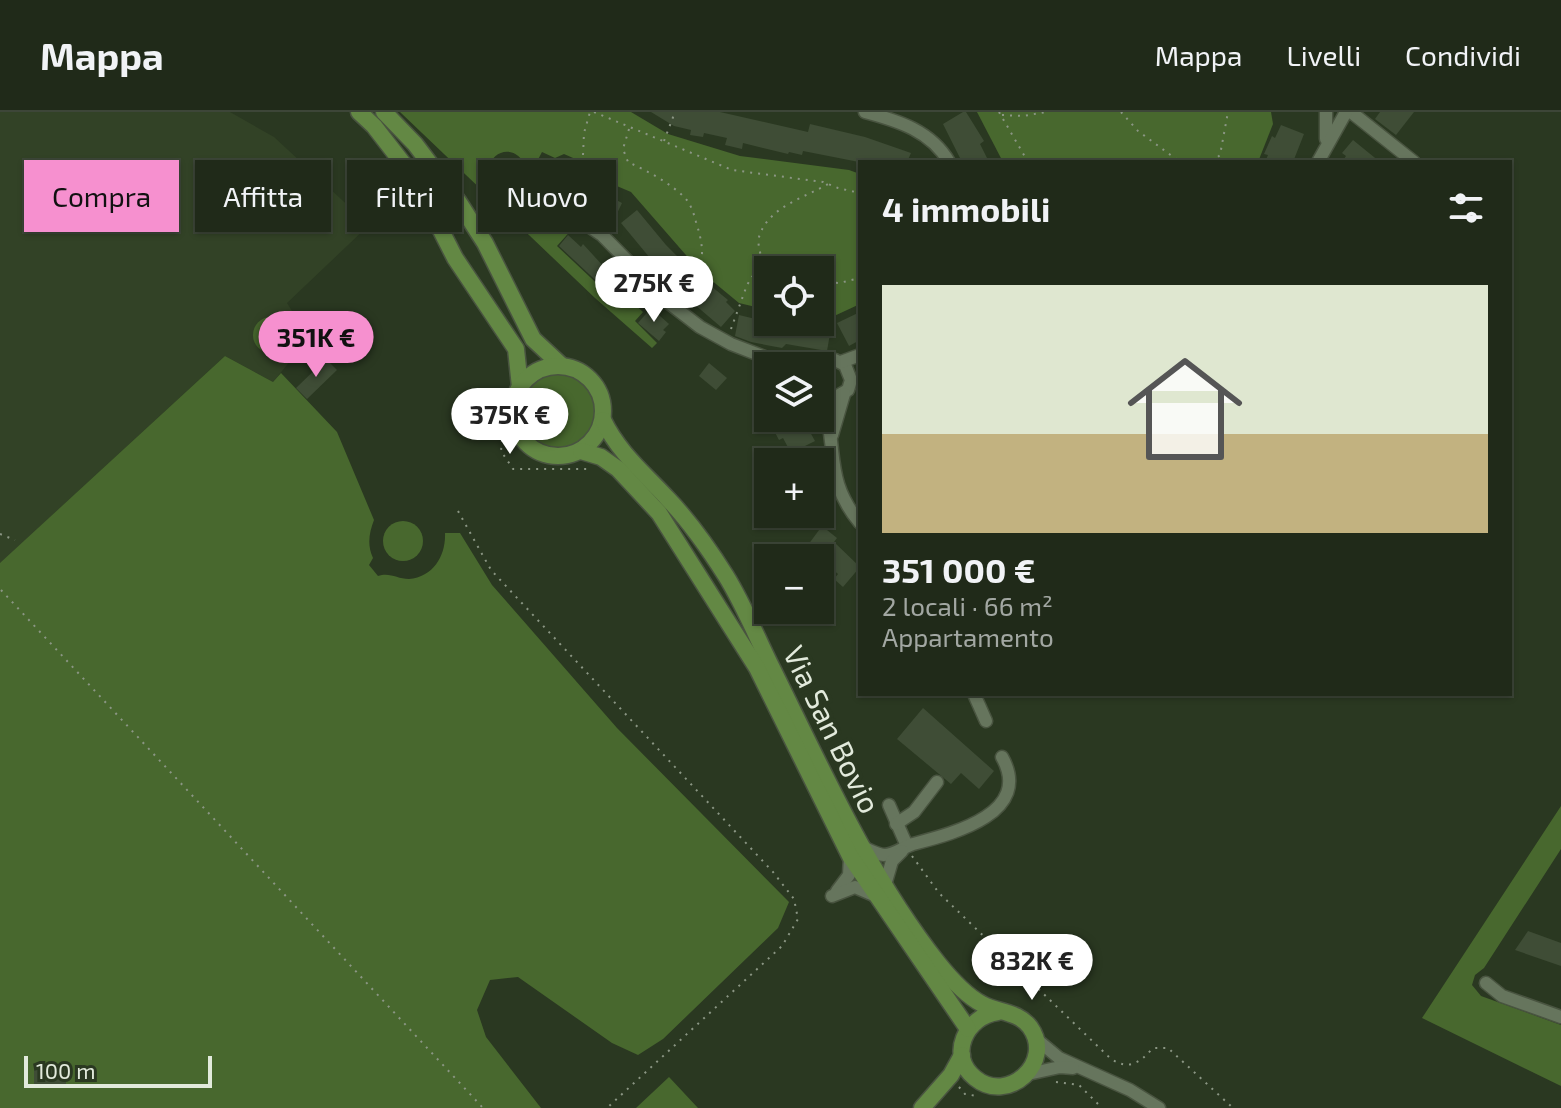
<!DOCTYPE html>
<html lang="it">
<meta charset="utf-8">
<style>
:root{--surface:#202a19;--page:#2d3626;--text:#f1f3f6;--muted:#a2a7a2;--line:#3d4638;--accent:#f690cf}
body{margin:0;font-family:"Exo 2",sans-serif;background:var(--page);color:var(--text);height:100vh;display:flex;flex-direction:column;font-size:30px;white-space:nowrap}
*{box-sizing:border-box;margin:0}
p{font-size:26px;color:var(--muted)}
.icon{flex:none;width:44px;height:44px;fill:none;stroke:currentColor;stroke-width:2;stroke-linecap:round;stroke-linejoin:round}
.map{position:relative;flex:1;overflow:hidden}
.sheet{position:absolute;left:858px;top:48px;width:654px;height:536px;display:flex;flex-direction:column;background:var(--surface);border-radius:0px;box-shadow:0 2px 6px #0004,0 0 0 2px var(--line)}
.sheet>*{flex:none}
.hud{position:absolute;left:24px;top:48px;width:714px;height:72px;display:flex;gap:16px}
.buttons{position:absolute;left:754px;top:144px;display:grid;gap:16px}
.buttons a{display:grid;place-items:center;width:80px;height:80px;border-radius:0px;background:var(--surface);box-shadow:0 2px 6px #0004,0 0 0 2px var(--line);font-size:40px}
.scale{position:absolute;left:24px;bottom:20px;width:188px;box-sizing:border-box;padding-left:8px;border:4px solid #e2eadc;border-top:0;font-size:22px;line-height:28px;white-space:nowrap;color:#e2eadc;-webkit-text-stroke:6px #2a3821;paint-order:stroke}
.price{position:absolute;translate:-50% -68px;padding:0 18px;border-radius:28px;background:#fff;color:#222;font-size:26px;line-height:52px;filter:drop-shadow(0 2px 4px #0008)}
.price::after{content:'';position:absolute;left:50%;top:48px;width:24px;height:18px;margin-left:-12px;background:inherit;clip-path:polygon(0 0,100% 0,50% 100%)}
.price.current{background:var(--accent);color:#111}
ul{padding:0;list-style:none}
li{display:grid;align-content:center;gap:16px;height:424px;padding:0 24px}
li span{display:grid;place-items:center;height:248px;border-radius:0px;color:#555}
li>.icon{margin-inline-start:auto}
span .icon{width:144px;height:144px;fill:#fffc;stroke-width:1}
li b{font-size:34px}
h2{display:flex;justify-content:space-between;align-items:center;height:96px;padding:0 24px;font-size:34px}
.chip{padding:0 28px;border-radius:0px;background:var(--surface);box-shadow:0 2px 6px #0004,0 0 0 2px var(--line);font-size:28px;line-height:72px}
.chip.current{background:var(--accent);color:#111}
header{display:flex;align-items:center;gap:48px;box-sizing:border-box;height:112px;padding:0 40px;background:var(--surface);border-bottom:2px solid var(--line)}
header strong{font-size:38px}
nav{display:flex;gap:44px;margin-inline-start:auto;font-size:28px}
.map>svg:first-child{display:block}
.built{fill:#324226}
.green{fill:#48682e}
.building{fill:#3f4d36}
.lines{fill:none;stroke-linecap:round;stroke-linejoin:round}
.minor-casing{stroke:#495440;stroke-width:15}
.major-casing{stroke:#495440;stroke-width:19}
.path{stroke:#8b9684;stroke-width:2;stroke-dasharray:2 6;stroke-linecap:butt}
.minor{stroke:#66755d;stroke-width:12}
.major{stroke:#638844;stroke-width:16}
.labels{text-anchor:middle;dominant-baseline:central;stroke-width:8;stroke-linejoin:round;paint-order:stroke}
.street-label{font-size:30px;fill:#e2eadc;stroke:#2a3821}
</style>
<header>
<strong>Mappa</strong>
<nav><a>Mappa</a><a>Livelli</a><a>Condividi</a></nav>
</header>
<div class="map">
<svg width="1561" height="996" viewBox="0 0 1561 996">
<rect width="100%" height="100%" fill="#2a3821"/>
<path class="built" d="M0,0h230l44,25 95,88 -82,78 22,35 -36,44 -48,-26 -179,165 -46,61z"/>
<g class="green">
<path d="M400,0h231l37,22 72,22 109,14 11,4v130l-28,13 -12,-2v-45h-52v40l-29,-7 -40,-33 -68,-78 -38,-16 -4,-11 -25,-11 -9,4 -13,-6 -9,17 -7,-1c-7,-22 -33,-22 -38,2l4,12c10,9 19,3 28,8l-1,9 36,25 5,-6 14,9 -17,19 50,47 8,-7 28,26 -8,9 22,22 -5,5 -57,-50z"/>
<path d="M977,0h294l2,12 -15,38h-255z"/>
<circle cx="271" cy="223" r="18"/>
<path d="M225,244l48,26 8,-9 56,59 37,88c-5,13 -7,25 -1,38l-4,7 9,11c12,-4 19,3 31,3 25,-2 37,-24 36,-46h15l32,52 125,143 172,174 -11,26 -115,111 -25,16 -26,-12 -94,-66 -28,3 -13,30 9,27 55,71h-541v-545z"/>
<circle cx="558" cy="299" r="39"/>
<circle cx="403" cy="429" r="20"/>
<path d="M1561,694v43l-77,119 -9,7 -3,10 9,11 80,29v61l-139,-68z"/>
<path d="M669,965l29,31h-62z"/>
</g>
<g class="building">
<path d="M651,0h69l88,20 2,-8 55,13 46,16 -4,9h-48l-56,-11 -1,4 -13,-3 -1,2 -45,-11 -1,6 -17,-4 2,-7 -23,-5 -1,4 -13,-2 1,-5 -17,-4z"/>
<path d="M963,0h3l18,29 -4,3 9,18h-27l-19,-38z"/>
<path d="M1380,0h34l-18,23 -21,-16z"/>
<path d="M1281,13l23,9 -11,28h-28l3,-7 -4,-1 8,-18 3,2z"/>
<path d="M1353,28l27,22h-38l4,-6 -4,-3z"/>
<path d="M539,47l20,10 4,-7 11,6 -3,6 6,3 -1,2 46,24 -11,23 -45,-26 2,-4 -38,-20z"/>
<path d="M637,98l29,35 13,13 2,-2 8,11 -3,2 23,19 2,-2 17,14 -2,2 9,9 -14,16 -47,-40 -53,-64z"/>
<path d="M568,123l13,12 2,-3 32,35 -10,10 -46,-43z"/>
<path d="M651,196l18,16 -6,6 3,2 -7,9 -21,-18z"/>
<path d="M860,200v28l-11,6 -12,-23z"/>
<path d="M739,203l29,7 35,3 2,-3 26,6 -4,23 -41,-7 -4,4 -31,-6 -16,-6z"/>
<path d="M326,247l11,11 -30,29 -11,-11z"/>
<path d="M709,251l18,15 -11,12 -17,-14z"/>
<path d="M774,306h22l4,8 5,-3 10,18 -24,12 -8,-15 -4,2 -8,-15 5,-3z"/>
<path d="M822,414l15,12 -3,4 26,25 -17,20 -9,-8 4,-5 -9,-8 3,-3 -24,-18z"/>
<path d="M923,596l71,63 -15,18 -18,-16 -10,11 -54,-45z"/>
<path d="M1528,819l33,12v23l-46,-16z"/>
<rect x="34" y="952" width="32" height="20"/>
</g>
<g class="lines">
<g class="minor-casing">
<g id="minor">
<path d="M865,0c34,9 66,19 84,50"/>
<path d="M1326,0v27"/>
<path d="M1351,0l63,50"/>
<path d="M1318,50l28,-50"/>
<path d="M506,59l96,64 67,68 31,24 31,17 57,22"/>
<path d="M781,249l54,-1 10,5 6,15 -3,10 -14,8 -14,-4"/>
<path d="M841,250l19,-7"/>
<path d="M820,285c21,49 1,79 40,126"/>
<path d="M832,323l12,-41"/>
<path d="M974,582l12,27"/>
<path d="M889,693l18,41"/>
<path d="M896,712l18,-12 23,-30"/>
<path d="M860,734c8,3 16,8 24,9 11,0 19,-8 29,-11 38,-10 121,-30 89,-87"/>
<path d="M885,773l7,-24 10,-10"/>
<path d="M837,779l12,-16 1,-19"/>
<path d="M832,784l23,-9 21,9"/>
<path d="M1486,871l16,13 59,21"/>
<path d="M1035,926l24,20 71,32 29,18"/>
<path d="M1028,962l32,-7 13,1"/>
</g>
</g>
<g class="major-casing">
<g id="major">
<path d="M359,0l15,14 41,53 40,79 61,91 4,38"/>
<path d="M384,0l31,32 43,57 27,42 48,96 29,27"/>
<circle cx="558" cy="299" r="45"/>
<path d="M603,308c16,33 41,53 65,79 22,23 41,50 58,77 18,29 31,62 46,92 50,101 96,206 166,295 12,15 27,32 44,41 16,9 36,7 48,23 25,35 -22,78 -55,51 -28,-22 -9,-62 23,-66"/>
<path d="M581,339l20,6 17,12 41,44 98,155 93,188 118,173"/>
<path d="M922,996l29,-33 11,-20"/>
</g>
</g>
<g class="path">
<path d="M594,0l138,58 91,12 15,6 22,5"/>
<path d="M999,0l29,50"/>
<path d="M1121,0l17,19 42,31"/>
<path d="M1002,3l21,1 23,-4"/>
<path d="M629,17l-6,20 5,13c19,9 43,21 58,37 5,6 8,15 10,23 10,31 9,48 -14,73"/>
<path d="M664,29l11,-29"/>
<path d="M583,43l1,-22 6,-21"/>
<path d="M1212,50l8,-7 8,-43"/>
<path d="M401,74l24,48"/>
<path d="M775,158l-13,-8c-1,-8 -5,-18 -3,-25 9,-30 45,-39 69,-53"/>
<path d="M820,169l19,2 21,-5"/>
<path d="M731,217l16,-44 14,-22"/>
<path d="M506,280l-5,59 12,18h76"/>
<path d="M458,399l33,59 282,302 21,27 4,20 -16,27 -175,162"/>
<path d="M0,422l15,6"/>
<path d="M1,478l482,518"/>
<path d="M912,744l27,37 172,166c19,12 29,3 42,-11h15l65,60"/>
<path d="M1056,970l23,3 23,23"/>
<path d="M959,975l6,7 12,2"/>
</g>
<use href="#minor" class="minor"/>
<use href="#major" class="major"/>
</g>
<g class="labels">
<g class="street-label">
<text transform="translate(833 617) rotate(64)">Via San Bovio</text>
</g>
</g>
</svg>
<div class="buttons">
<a><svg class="icon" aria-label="locate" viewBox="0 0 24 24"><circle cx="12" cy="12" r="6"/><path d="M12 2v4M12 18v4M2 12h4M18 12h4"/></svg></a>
<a><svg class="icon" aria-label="layers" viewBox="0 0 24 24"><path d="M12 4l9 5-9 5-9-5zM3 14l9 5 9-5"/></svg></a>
<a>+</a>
<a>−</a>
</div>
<div class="scale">100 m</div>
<b class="price" style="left:654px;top:212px">275K €</b>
<b class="price current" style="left:316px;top:267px">351K €</b>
<b class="price" style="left:510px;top:344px">375K €</b>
<b class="price" style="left:1032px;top:890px">832K €</b>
<div class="hud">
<a class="chip current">Compra</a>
<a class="chip">Affitta</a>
<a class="chip">Filtri</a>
<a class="chip">Nuovo</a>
</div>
<section class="sheet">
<h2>4 immobili<svg class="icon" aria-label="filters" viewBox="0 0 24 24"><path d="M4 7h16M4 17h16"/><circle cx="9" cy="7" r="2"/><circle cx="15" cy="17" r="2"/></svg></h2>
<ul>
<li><span style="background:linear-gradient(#dfe7d0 60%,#c2b280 0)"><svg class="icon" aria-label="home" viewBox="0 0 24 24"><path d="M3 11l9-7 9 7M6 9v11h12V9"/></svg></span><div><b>351 000 €</b><p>2 locali · 66 m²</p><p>Appartamento</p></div></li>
</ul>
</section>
</div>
